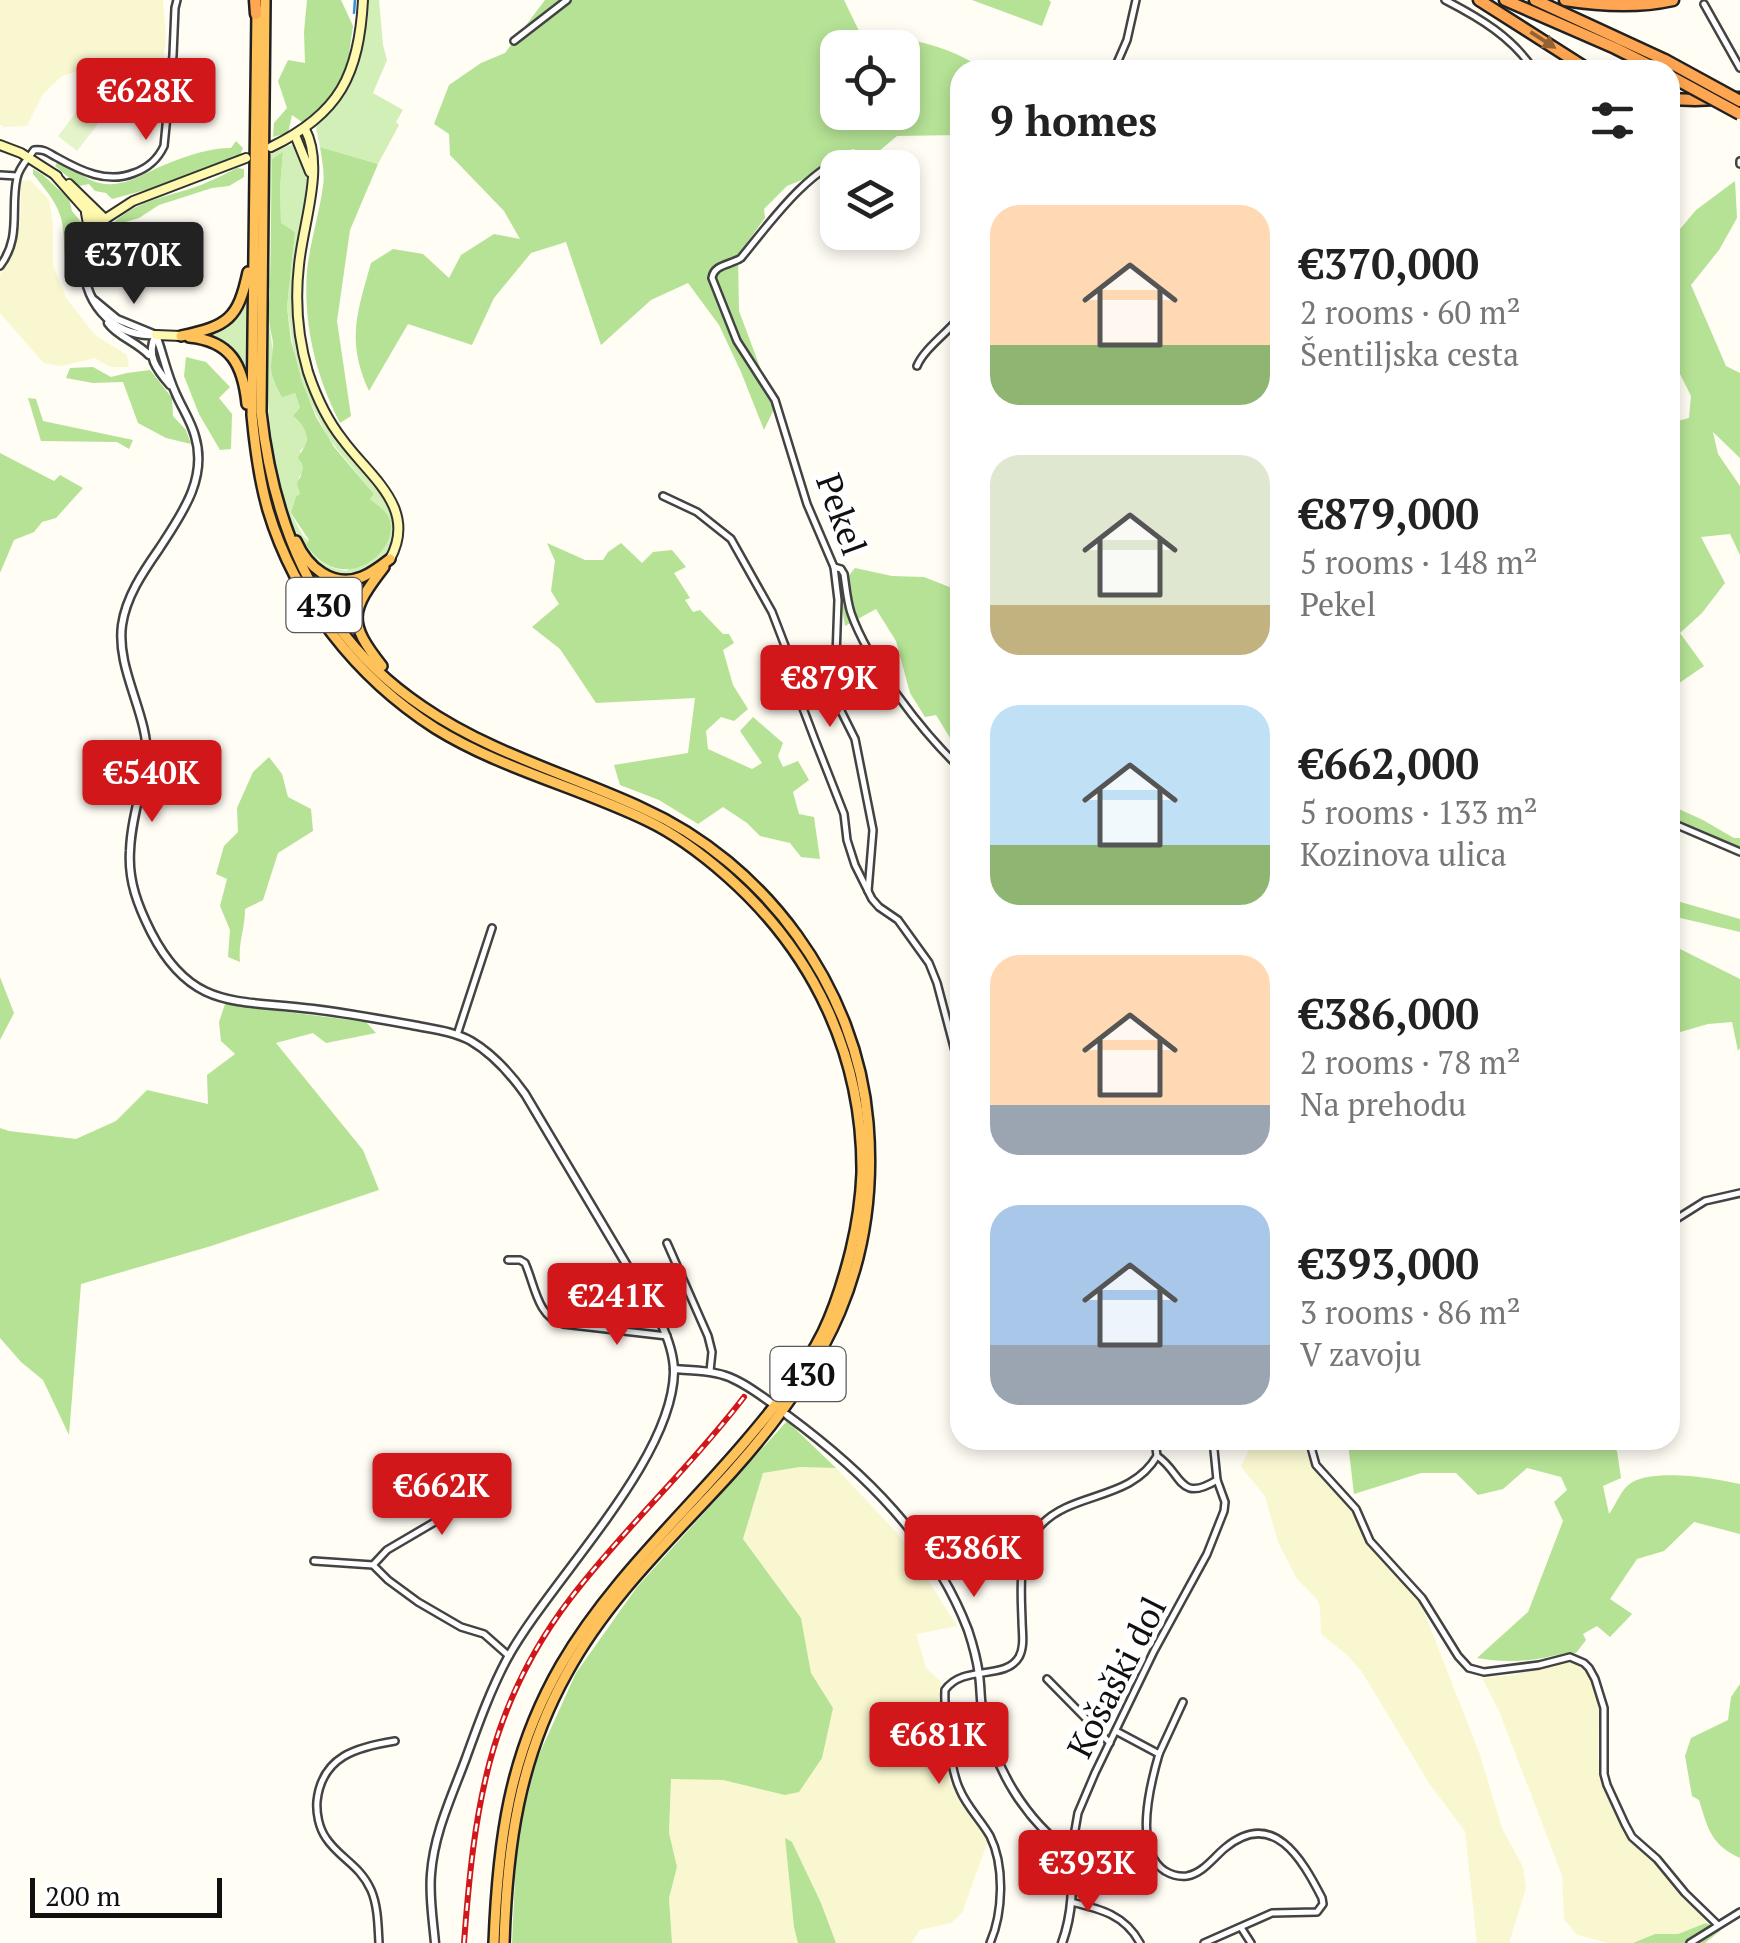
<!DOCTYPE html>
<meta charset="utf-8">
<style>
:root{--surface:#fff;--page:#f6f6f6;--text:#222;--muted:#767676;--accent:#d1171a}
body{margin:0;font-family:"PT Serif",serif;background:var(--page);color:var(--text);height:100vh;display:flex;flex-direction:column;font-size:38px;white-space:nowrap}
*{box-sizing:border-box;margin:0}
p{font-size:32px;color:var(--muted)}
.icon{flex:none;width:55px;height:55px;fill:none;stroke:currentColor;stroke-width:2;stroke-linecap:round;stroke-linejoin:round}
.map{position:relative;flex:1;overflow:hidden}
.drawer{position:absolute;left:950px;top:60px;width:730px;height:1390px;display:flex;flex-direction:column;background:var(--surface);border-radius:30px;box-shadow:0 5px 15px #0003}
.drawer>*{flex:none}
.fabs{position:absolute;left:820px;top:30px;display:grid;gap:20px}
.fabs a{display:grid;place-items:center;width:100px;height:100px;border-radius:20px;background:var(--surface);box-shadow:0 5px 15px #0003;font-size:50px}
.scale{position:absolute;left:30px;bottom:25px;width:192px;box-sizing:border-box;padding-left:10px;border:5px solid #101010;border-top:0;font-size:28px;line-height:35px;white-space:nowrap;color:#101010;-webkit-text-stroke:8px #fff;paint-order:stroke}
.price{position:absolute;translate:-50% -85px;padding:0 22px;border-radius:10px;background:var(--accent);color:#fff;font-size:32px;line-height:65px;filter:drop-shadow(0 2px 5px #0008)}
.price::after{content:'';position:absolute;left:50%;top:60px;width:30px;height:22px;margin-left:-15px;background:inherit;clip-path:polygon(0 0,100% 0,50% 100%)}
.price.active{background:#222;color:#fff}
ul{padding:0;list-style:none}
li{display:flex;align-items:center;gap:30px;height:250px;padding:0 40px}
li span{display:grid;place-items:center;flex:none;width:280px;height:200px;border-radius:30px;color:#555}
li>.icon{margin-inline-start:auto}
span .icon{width:120px;height:120px;fill:#fffc;stroke-width:1}
li b{font-size:42px}
h2{display:flex;justify-content:space-between;align-items:center;height:120px;padding:0 40px;font-size:42px}
.map>svg:first-child{display:block}
.farmland{fill:#f9f7d0}
.green{fill:#d3efb8;fill-rule:evenodd}
.forest{fill:#b5e295;fill-rule:evenodd}
.pitch{fill:#e5f5cb}
.lines{fill:none;stroke-linecap:round;stroke-linejoin:round}
.stream{stroke:#3092dc;stroke-width:2.5}
.minor-casing{stroke:#434343;stroke-width:10}
.tertiary-casing{stroke:#434343;stroke-width:11}
.secondary-casing{stroke:#323232;stroke-width:12}
.trunk-casing{stroke:#212121;stroke-width:14}
.motorway-casing{stroke:#212121;stroke-width:15}
.minor{stroke:#fff;stroke-width:5}
.tertiary{stroke:#fff;stroke-width:6}
.secondary{stroke:#fff9af;stroke-width:8}
.trunk{stroke:#ffc25b;stroke-width:9}
.motorway{stroke:#ffa652;stroke-width:10}
.rail-casing{stroke:#d1171a;stroke-width:6}
.rail{stroke:#fff;stroke-width:2.5;stroke-dasharray:8;stroke-linecap:butt}
.motorway-bridge-casing{stroke:#212121;stroke-width:15;stroke-linecap:butt}
.motorway-bridge{stroke:#ffa652;stroke-width:10}
.oneway{fill:#936234}
.labels{text-anchor:middle;dominant-baseline:central;stroke-width:10;stroke-linejoin:round;paint-order:stroke}
.shield{fill:#fff;stroke:#585858;stroke-width:2.5}
.shield-label{font-size:32px;font-weight:bold;fill:#101010}
.street-label{font-size:35px;fill:#101010;stroke:#fff}
</style>
<div class="map">
<svg width="1740" height="1943" viewBox="0 0 1740 1943">
<rect width="100%" height="100%" fill="#fffdf4"/>
<g class="farmland">
<path d="M0,0h163l3,39 -7,53 5,12 -11,3 -13,-16 -25,-17 -25,-7 -28,9 -19,18 -16,32 -23,1 -4,-3z"/>
<path d="M30,180l19,20 4,24v41l13,33 29,37 32,20 2,12h-19l-15,-9 -34,8 -17,-3 -44,-50v-38l16,-33 5,-29v-32z"/>
<path d="M1253,1440h51l1,11 8,15 40,45 14,30 38,41 16,22 59,151 22,73 21,39 3,21 -17,55h-32l-12,-112 -36,-48 -67,-111 -15,-17 -26,-21 -1,-27 -3,-8 -20,-20 -19,-37 -13,-46 -24,-29z"/>
<path d="M800,1467l36,1 63,67 58,91 -41,8 10,34 15,14 9,101 38,58 -26,72 -11,10 -31,7 -9,13h-75l-15,-40 -29,-61 -7,-3 9,87 4,17h-126l-3,-45 8,-31 -8,-33 2,-56 52,2 62,15 48,-87 -22,-35 -10,-55 -58,-79 20,-66z"/>
<path d="M1565,1660l11,1 10,9 8,17 5,20 -1,50 2,17 29,64 26,24 17,22 33,31 1,8 -28,11h-23l-22,9h-25l-31,-8 -13,-16 -2,-44 -63,-164 -17,-33 32,-3z"/>
</g>
<g class="green">
<path d="M368,0h11l4,45 4,15 -14,33 30,17 -7,12 3,3 -21,39 -58,-17 -4,-19c8,-13 21,-23 30,-36 17,-28 19,-60 22,-92z"/>
<path d="M294,144l10,18 3,12c-5,86 -30,148 10,232 7,16 17,31 28,45 17,22 48,44 49,74 3,39 -43,64 -74,43 -10,-7 -18,-20 -22,-30 -25,-55 -29,-112 -32,-171 -2,-66 0,-132 2,-198l3,-17zM283,153l-3,35 1,35 14,9 -8,75 8,53 10,32 23,46 46,56 -4,5c17,16 22,18 17,42l-41,30c-18,-3 -30,-10 -40,-25l3,-5 -6,-5 -12,-22 5,-18 4,-2 -1,-17 4,-5 -3,-21 6,-6v-14l-6,-11v-12l-5,-15 -8,1 -14,-43 -6,-41 3,-26 -1,-19 3,-106z"/>
<path d="M247,296l-2,78 -4,-7 -39,-32c22,-7 35,-18 45,-39z"/>
<path d="M307,564l29,18 39,-9 -12,18 -5,52c-19,-25 -38,-50 -51,-79z"/>
</g>
<g class="forest">
<path d="M307,0h34l12,26 -6,41 -18,33 -27,22 -10,-7 -4,18 -15,4 1,-14 13,-15 -9,-27 10,-21 17,3 -1,-31z"/>
<path d="M545,0h299l15,31c42,7 90,12 124,39h-23v65l-63,1 -25,21 -19,-8 -27,10 11,18v4l-4,5 -19,-11 -27,11 -23,23 1,9 -27,37 1,56 36,96 -11,23 -23,-58 -22,-47 -31,-42 -37,17 -50,45 -35,-103 -35,11 -37,45 -22,47 -64,-21 -39,67c-23,-50 -12,-78 2,-128l22,-14 30,5 26,24 12,-23 33,-21 26,5 -16,-28 -54,-56 -1,-21 -15,-10 15,-39 32,-22 24,-10zM838,48h64v64h-64z"/>
<path d="M972,0h77l2,2 -9,24z"/>
<path d="M236,141l7,7 -3,7 -91,34 -37,10 -6,-6 -11,-2 -6,-7 -10,2 -24,-20 3,-5c13,5 23,15 35,20 28,11 52,-9 76,-18 21,-8 40,-15 62,-15z"/>
<path d="M320,147l58,17 -28,66 -13,91 14,95 -11,7c-24,-46 -37,-99 -33,-152 3,-28 12,-56 16,-85 2,-12 -1,-26 -3,-39z"/>
<path d="M283,152l-3,36 1,35 14,9 -8,75 4,34 11,41 14,35 18,30 40,47 -4,5c5,5 15,11 18,17 17,31 -44,85 -82,29l3,-5 -18,-27 5,-17 4,-2 -3,-11c5,-8 9,-17 1,-25 2,-5 5,-8 7,-12 5,-12 -3,-24 -12,-30l7,-8 -5,-15 -13,4c-5,-9 -10,-19 -11,-29 0,-11 4,-21 1,-31 -6,-26 -2,-30 -2,-54 1,-41 1,-83 2,-124z"/>
<path d="M237,168l7,1v8l-15,9 -17,2 -53,17 -20,13 -21,6 -10,36v20l-8,6c-5,-13 -5,-24 -1,-38 14,-45 64,-49 102,-63 12,-5 24,-11 36,-17z"/>
<path d="M33,169l10,6 26,24 3,12 13,16 -8,8 -2,33 2,10 -5,7c-10,-21 -6,-42 -10,-63 -4,-19 -17,-33 -29,-48z"/>
<path d="M1735,181l2,37 -18,32 -28,35 35,81 14,7v85l-27,-26 5,22 22,32v69l-10,-21 -29,3 24,46 -23,30 -22,20 24,33 -32,22 -2,-5v-260l19,-5 2,-22 -21,-42v-113l26,-31z"/>
<path d="M186,357l20,5 24,25 -11,11 13,16 -1,35 -11,1 -21,-36 -15,-38z"/>
<path d="M93,367l18,10 16,-4 23,-3 22,28 1,18 13,14 5,14 -25,-6 -28,-15 -15,-41 -30,1 -27,-5 4,-10z"/>
<path d="M28,398l8,1 7,22 90,19 -4,9 -12,-7 -76,-1z"/>
<path d="M0,453l54,28 6,-6 23,13 -27,30 -14,4 -8,10 -20,8 -14,33z"/>
<path d="M547,543l38,17h18l5,-8 13,-9 21,20 11,-11 19,-2 14,17 -12,6 16,25 -5,2 8,12 7,-2 23,24h6l5,9 -11,7 10,35 15,24 -14,12 -13,-4 -15,14 2,18 44,20 10,-6 -22,-32 13,-14 30,26 -5,13 5,11 15,-6 11,19 -16,12 6,22 15,3 6,42 -19,-2 -11,-14 -30,-7 -13,-13 -24,-16 -25,17 -39,-24 -39,-15 -6,-20 74,-12 7,-55 -99,5 -36,-54 -28,-22 27,-23 -8,-13 4,-30z"/>
<path d="M855,568l37,8 32,1 33,13 3,32v132l-24,-39 -11,2 -15,-24 -14,-52 -20,-32 -31,17 -6,-38z"/>
<path d="M269,757l13,17 6,23 23,12 2,22 -35,22 -15,47 -18,9c0,21 -7,32 -5,53l-12,-5 2,-27 -10,-24 7,-27 -11,-5 8,-28 14,-14 -1,-24 16,-36z"/>
<path d="M1670,805l33,15 31,18h6v10l-33,-12 -37,-18z"/>
<path d="M1670,899l70,20v13l-68,-16 -2,-1z"/>
<path d="M1670,944l70,35v69l-2,3 -6,-29 -24,2 -38,11z"/>
<path d="M0,977l14,36 -14,27z"/>
<path d="M225,1004l141,18 10,11 -50,10 -13,-10 -37,10 87,107 16,40 -168,56 -130,38 -12,151 -26,-55 -22,-18 -21,-24v-210l9,3 67,8 40,-18 31,-31 61,14 -1,-29 28,-21 -14,-13 -2,-19z"/>
<path d="M787,1421l49,47 -36,-1 -37,6 -20,66 58,79 10,55 22,35 -11,50 -23,34 -14,3 -62,-15 -52,-1 -2,54 8,34 -8,31 3,45h-160l5,-106 20,-78 39,-86 61,-86z"/>
<path d="M1351,1440h253l13,11 4,27 -18,8 6,28c7,-9 12,-25 22,-31 22,-15 84,-5 109,1v50l-46,-12 -30,29 -27,8 -27,40 22,15 -22,23 -13,-11 -14,8 3,6 -10,13c-12,-1 -21,3 -33,5 -21,4 -45,4 -66,0l51,-46 35,-91 -9,-19 13,-12 -6,-13 -34,-9 -24,21 -25,6 -22,-22h-35l-67,21 -5,-42z"/>
<path d="M1740,1684v174c-29,-13 -32,-29 -41,-58l-7,-4 -7,-40 6,-18 37,-18 3,-23z"/>
<path d="M785,1838l7,4 29,61 15,40h-38l-4,-16z"/>
<path d="M1706,1923l15,7 -16,13h-72l22,-9h23z"/>
</g>
<path class="pitch" d="M85,101l19,15 -27,35 -19,-15z"/>
<g class="lines">
<path class="stream" d="M354,13l1,-13"/>
<g class="minor-casing">
<g id="minor">
<path d="M1445,0c35,18 67,37 89,70"/>
<path d="M1704,4l36,64"/>
<path d="M514,41l53,-41"/>
<path d="M1114,70l13,-30 9,-40"/>
<path d="M1740,161v3"/>
<path d="M866,168l-13,-13c-44,12 -84,69 -112,103 -10,7 -27,6 -29,20l25,63 38,59 32,104 27,63 4,33 -3,85 3,20 17,34 18,91 -5,61"/>
<path d="M0,175l17,1"/>
<path d="M0,266c22,-29 10,-57 17,-88 2,-11 11,-19 17,-28 10,-1 13,2 22,7 25,14 51,27 78,16 14,-5 24,-14 30,-27l9,-91 2,-47 2,-8"/>
<path d="M917,366c7,-17 30,-33 43,-49"/>
<path d="M663,496l34,16 34,27 41,73 25,65 4,26 14,37 29,74 3,26 8,25 17,34 7,8 19,13 31,43 8,20 23,87"/>
<path d="M834,567l7,2 3,5c2,13 3,27 7,39 17,49 71,119 109,155"/>
<path d="M1670,822l70,30"/>
<path d="M457,1035l35,-107"/>
<path d="M1670,1223l35,-22 35,-8"/>
<path d="M667,1243l41,93 4,16 -2,19"/>
<path d="M508,1260h12l5,3c10,22 12,54 38,61l104,12"/>
<path d="M1309,1440l7,25 40,44 14,32 52,57 36,58 11,12 15,4 55,-7 31,-8 14,6 5,5 6,11 9,29v66l3,11 18,39 7,13 25,22 28,34 32,31"/>
<path d="M1157,1456c25,16 21,48 60,24"/>
<path d="M314,1561l59,4 15,15 30,22 43,25 23,7 25,22"/>
<path d="M373,1565l14,-15 104,-61"/>
<path d="M1047,1679l63,64"/>
<path d="M1116,1731l43,23c-9,31 -26,96 6,117 7,4 15,6 22,5 16,-3 26,-18 38,-28 48,-40 77,11 97,50l1,6 -6,8 -45,1 -68,30"/>
<path d="M1159,1754l24,-52"/>
<path d="M1071,1853l7,-40 17,-40 59,-122 53,-97 17,-43 1,-9 -8,-22 -4,-40"/>
<path d="M1071,1902c30,7 54,13 69,41"/>
<path d="M1242,1929l9,14"/>
<path d="M379,1943c-1,-17 -1,-37 -8,-53 -11,-25 -32,-32 -45,-52 -7,-10 -10,-25 -9,-37 5,-45 40,-54 78,-60"/>
<path d="M990,1943c13,-30 15,-77 0,-107 -9,-16 -23,-29 -30,-46 -10,-20 -16,-77 -15,-100 18,-26 60,-9 74,-33 6,-11 3,-25 3,-37 -1,-32 -5,-71 19,-95 32,-34 90,-24 116,-69l-2,-16"/>
<path d="M1690,1943l50,-31"/>
</g>
</g>
<g class="tertiary-casing">
<g id="tertiary">
<path d="M102,221c-8,11 -15,22 -17,36 -6,41 27,81 69,78"/>
<path d="M94,300l23,19 39,16c7,19 11,40 20,59 6,14 15,27 19,42 13,43 -14,79 -36,113 -16,23 -33,48 -37,76 -6,46 27,89 25,136 -6,30 -16,60 -17,90 -2,30 8,55 21,81 41,80 87,67 162,77 33,4 66,10 99,16 19,4 41,6 59,16 22,13 39,32 54,53l135,227c8,17 14,33 14,51 -2,90 -123,207 -167,287 -17,32 -29,66 -41,99 -14,38 -32,75 -35,116 -2,23 2,46 4,69"/>
<path d="M108,323c9,13 29,19 41,32"/>
<path d="M156,335c-11,20 1,35 14,50"/>
<path d="M674,1369c49,3 56,4 96,33"/>
<path d="M787,1415c77,57 146,124 181,215 5,15 9,30 11,45 2,13 1,26 4,38 11,55 42,107 88,140 2,31 2,60 -9,90"/>
</g>
</g>
<g class="secondary-casing">
<g id="secondary">
<path d="M305,129c20,38 -2,94 -6,136 -4,35 -1,73 9,107 8,24 19,48 35,68 27,37 75,68 47,119"/>
<path d="M295,135l15,37"/>
<path d="M0,145l21,8 36,23"/>
<path d="M271,147c69,-33 88,-73 92,-147"/>
<path d="M55,175l38,43 9,3 31,-20 113,-43"/>
<path d="M69,184l36,35"/>
<path d="M86,213l2,11 -2,26"/>
<path d="M156,335l25,1"/>
</g>
</g>
<g class="trunk-casing">
<g id="trunk">
<path d="M265,0l-4,412c13,119 59,226 162,295 67,46 145,67 219,101 123,55 215,180 226,315 12,144 -42,244 -136,349 -58,64 -123,124 -165,201 -48,86 -60,173 -63,270"/>
<path d="M257,10l-5,405c3,32 7,64 16,95 27,90 89,168 167,218 66,41 143,59 213,93 29,14 54,33 79,55 87,77 136,180 135,297 -1,26 -5,52 -11,77 -7,28 -15,55 -28,82 -20,40 -49,76 -78,110 -62,73 -135,139 -184,223 -52,90 -63,176 -67,278"/>
<path d="M181,336c47,-10 57,-17 67,-64"/>
<path d="M189,337c42,4 54,28 58,67"/>
<path d="M296,541c11,25 36,48 66,36 10,-4 19,-11 28,-18"/>
<path d="M382,666c-35,-44 -32,-55 2,-99"/>
</g>
</g>
<g class="motorway-casing">
<g id="motorway">
<path d="M255,0l1,14"/>
<path d="M1479,0l110,70"/>
<path d="M1505,0l110,48 44,22"/>
<path d="M1535,0l130,60"/>
<path d="M1565,0c37,6 72,8 108,0"/>
<path d="M1670,99l25,1 44,-2"/>
</g>
</g>
<use href="#minor" class="minor"/>
<use href="#tertiary" class="tertiary"/>
<use href="#secondary" class="secondary"/>
<use href="#trunk" class="trunk"/>
<use href="#motorway" class="motorway"/>
<g class="rail-casing">
<path id="rail" d="M464,1943c10,-132 23,-235 106,-344 54,-71 120,-131 174,-202"/>
</g>
<use href="#rail" class="rail"/>
<g class="motorway-bridge-casing">
<g id="motorway-bridge">
<path d="M1665,60l75,41"/>
<path d="M1670,76l70,38"/>
</g>
</g>
<use href="#motorway-bridge" class="motorway-bridge"/>
</g>
<defs><path id="oneway-solid" d="M-6-.8H1V-3.2L6.5 0L1 3.2V.8H-6Z" transform="scale(2.5)"/></defs>
<use class="oneway" href="#oneway-solid" transform="translate(1543 40) rotate(33)"/>
<g class="labels">
<g class="shield">
<rect x="286.5" y="578" width="75" height="54" rx="8"/>
<rect x="770.5" y="1347" width="75" height="54" rx="8"/>
</g>
<g class="shield-label">
<text x="324" y="605">430</text>
<text x="808" y="1374">430</text>
</g>
<g class="street-label">
<text transform="translate(842 514) rotate(70)">Pekel</text>
<text transform="translate(1116 1677) rotate(-63)">Košaški dol</text>
</g>
</g>
</svg>
<div class="fabs">
<a><svg class="icon" aria-label="locate" viewBox="0 0 24 24"><circle cx="12" cy="12" r="6"/><path d="M12 2v4M12 18v4M2 12h4M18 12h4"/></svg></a>
<a><svg class="icon" aria-label="layers" viewBox="0 0 24 24"><path d="M12 4l9 5-9 5-9-5zM3 14l9 5 9-5"/></svg></a>
</div>
<div class="scale">200 m</div>
<b class="price" style="left:146px;top:143px">€628K</b>
<b class="price active" style="left:134px;top:307px">€370K</b>
<b class="price" style="left:830px;top:730px">€879K</b>
<b class="price" style="left:152px;top:825px">€540K</b>
<b class="price" style="left:617px;top:1348px">€241K</b>
<b class="price" style="left:442px;top:1538px">€662K</b>
<b class="price" style="left:974px;top:1600px">€386K</b>
<b class="price" style="left:939px;top:1787px">€681K</b>
<b class="price" style="left:1088px;top:1915px">€393K</b>
<section class="drawer">
<h2>9 homes<svg class="icon" aria-label="filters" viewBox="0 0 24 24"><path d="M4 7h16M4 17h16"/><circle cx="9" cy="7" r="2"/><circle cx="15" cy="17" r="2"/></svg></h2>
<ul>
<li><span style="background:linear-gradient(#ffd9b3 70%,#8fb573 0)"><svg class="icon" aria-label="home" viewBox="0 0 24 24"><path d="M3 11l9-7 9 7M6 9v11h12V9"/></svg></span><div><b>€370,000</b><p>2 rooms · 60 m²</p><p>Šentiljska cesta</p></div></li>
<li><span style="background:linear-gradient(#dfe7d0 75%,#c2b280 0)"><svg class="icon" aria-label="home" viewBox="0 0 24 24"><path d="M3 11l9-7 9 7M6 9v11h12V9"/></svg></span><div><b>€879,000</b><p>5 rooms · 148 m²</p><p>Pekel</p></div></li>
<li><span style="background:linear-gradient(#bfe0f5 70%,#8fb573 0)"><svg class="icon" aria-label="home" viewBox="0 0 24 24"><path d="M3 11l9-7 9 7M6 9v11h12V9"/></svg></span><div><b>€662,000</b><p>5 rooms · 133 m²</p><p>Kozinova ulica</p></div></li>
<li><span style="background:linear-gradient(#ffd9b3 75%,#9aa5b1 0)"><svg class="icon" aria-label="home" viewBox="0 0 24 24"><path d="M3 11l9-7 9 7M6 9v11h12V9"/></svg></span><div><b>€386,000</b><p>2 rooms · 78 m²</p><p>Na prehodu</p></div></li>
<li><span style="background:linear-gradient(#a9c7e8 70%,#9aa5b1 0)"><svg class="icon" aria-label="home" viewBox="0 0 24 24"><path d="M3 11l9-7 9 7M6 9v11h12V9"/></svg></span><div><b>€393,000</b><p>3 rooms · 86 m²</p><p>V zavoju</p></div></li>
</ul>
</section>
</div>
